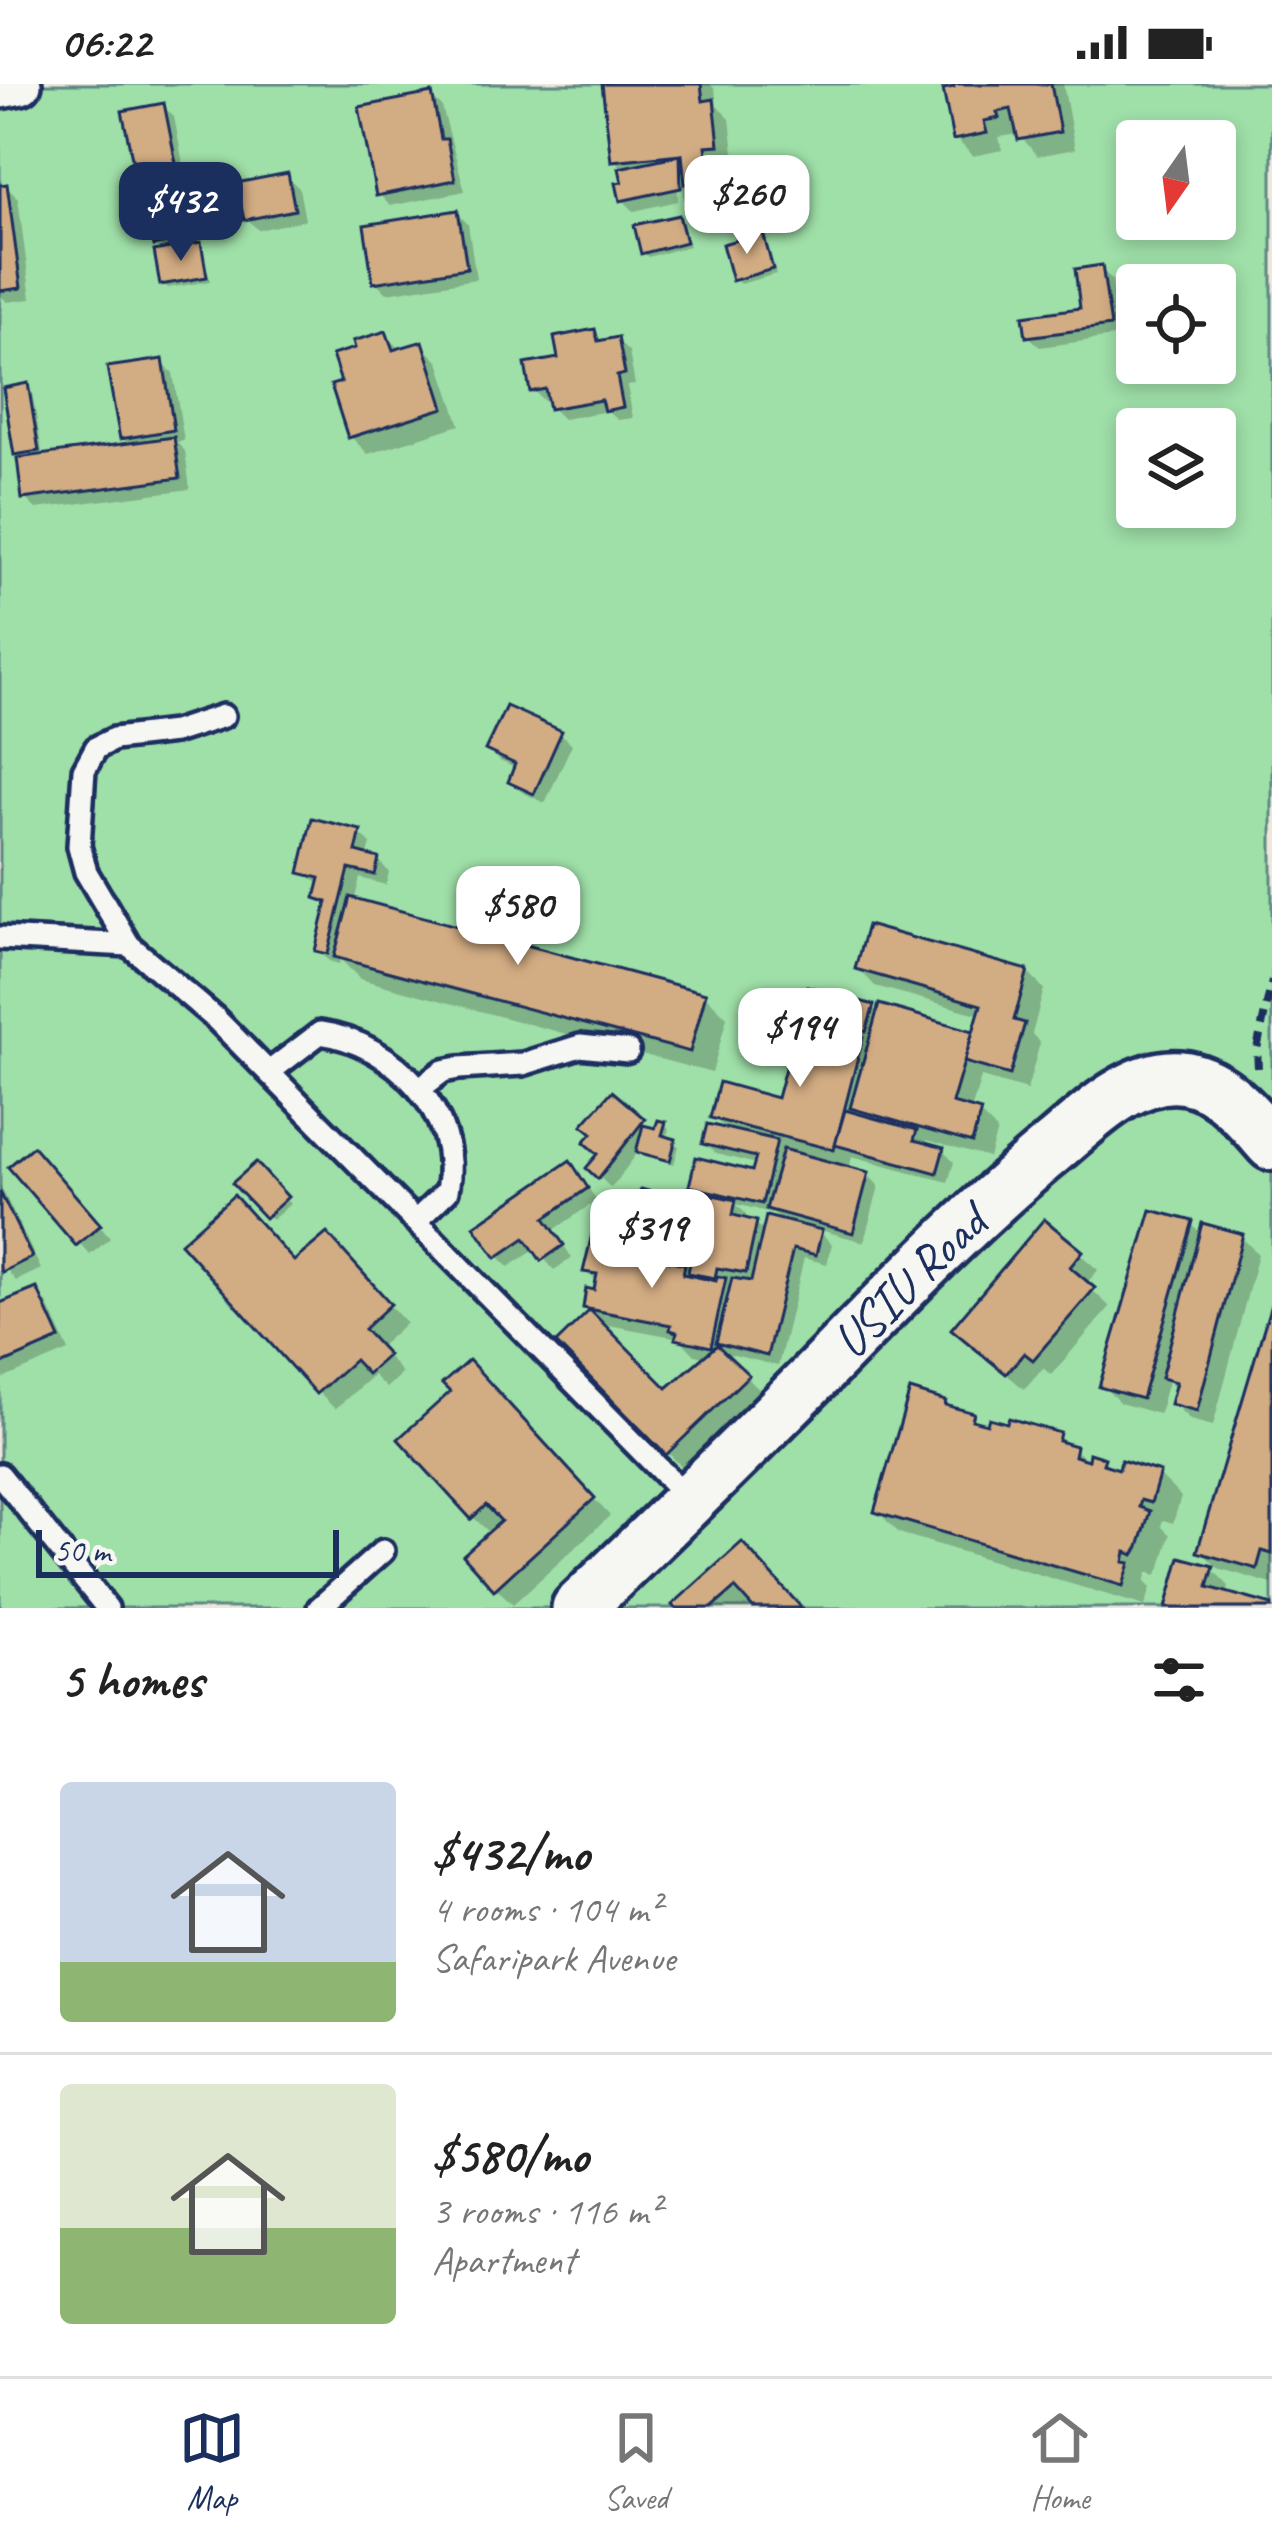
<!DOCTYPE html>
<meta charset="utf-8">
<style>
:root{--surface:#fff;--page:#f2f2f2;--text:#222;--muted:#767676;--line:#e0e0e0;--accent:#1b2f5e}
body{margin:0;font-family:Caveat,sans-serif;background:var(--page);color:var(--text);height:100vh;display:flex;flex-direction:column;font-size:45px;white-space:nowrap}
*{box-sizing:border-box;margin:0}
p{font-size:39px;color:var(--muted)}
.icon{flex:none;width:66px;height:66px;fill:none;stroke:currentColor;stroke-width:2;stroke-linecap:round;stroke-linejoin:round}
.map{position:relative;height:1524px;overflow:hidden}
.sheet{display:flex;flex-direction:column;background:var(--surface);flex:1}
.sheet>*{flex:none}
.needle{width:78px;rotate:194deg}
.buttons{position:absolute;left:1116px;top:36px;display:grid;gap:24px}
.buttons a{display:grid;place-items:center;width:120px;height:120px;border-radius:12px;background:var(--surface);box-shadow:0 6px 18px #0003;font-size:60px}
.scale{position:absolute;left:36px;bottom:30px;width:303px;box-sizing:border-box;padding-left:12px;border:6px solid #1b2f5e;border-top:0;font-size:33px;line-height:42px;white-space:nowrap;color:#1b2f5e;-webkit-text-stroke:9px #f6f6f2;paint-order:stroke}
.price{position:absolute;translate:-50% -102px;padding:0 27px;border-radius:24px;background:#fff;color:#222;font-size:39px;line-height:78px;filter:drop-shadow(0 3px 6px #0008)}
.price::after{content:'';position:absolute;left:50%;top:72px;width:36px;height:27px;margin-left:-18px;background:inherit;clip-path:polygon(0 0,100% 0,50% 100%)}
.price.on{background:var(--accent);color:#fff}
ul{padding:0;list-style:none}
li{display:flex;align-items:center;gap:36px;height:300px;padding:0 60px}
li+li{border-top:3px solid var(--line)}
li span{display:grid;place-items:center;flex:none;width:336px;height:240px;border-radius:12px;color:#555}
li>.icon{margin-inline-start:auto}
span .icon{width:144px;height:144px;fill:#fffc;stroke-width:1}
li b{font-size:51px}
h2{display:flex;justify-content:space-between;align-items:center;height:144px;padding:0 60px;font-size:51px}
.status{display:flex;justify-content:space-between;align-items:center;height:84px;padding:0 60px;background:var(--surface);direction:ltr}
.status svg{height:33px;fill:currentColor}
.dock{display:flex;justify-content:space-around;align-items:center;height:168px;border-top:3px solid var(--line);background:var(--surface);font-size:33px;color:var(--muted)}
.dock a{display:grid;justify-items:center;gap:6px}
.dock .on{color:var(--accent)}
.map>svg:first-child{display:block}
.green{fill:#9fdfa8;stroke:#5d8783;stroke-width:3;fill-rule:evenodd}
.shadow{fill:#0003;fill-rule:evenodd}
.building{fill:#d2ac83;stroke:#1b2f5e;stroke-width:3}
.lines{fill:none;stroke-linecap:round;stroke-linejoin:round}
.service-casing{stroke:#1b2f5e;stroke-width:30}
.minor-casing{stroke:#1b2f5e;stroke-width:48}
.tertiary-casing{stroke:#1b2f5e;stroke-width:60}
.path{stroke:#1b2f5e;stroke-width:8;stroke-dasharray:12 9;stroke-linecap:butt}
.service{stroke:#f6f6f2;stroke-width:21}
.minor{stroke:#f6f6f2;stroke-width:39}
.tertiary{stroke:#f6f6f2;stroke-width:51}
.labels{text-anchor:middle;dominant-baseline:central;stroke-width:9;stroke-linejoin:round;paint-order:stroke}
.street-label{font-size:51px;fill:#1b2f5e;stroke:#f6f6f2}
</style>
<div class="status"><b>06:22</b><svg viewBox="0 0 49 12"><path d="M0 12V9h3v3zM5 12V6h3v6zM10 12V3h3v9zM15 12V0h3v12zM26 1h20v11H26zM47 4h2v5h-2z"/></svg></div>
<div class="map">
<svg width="1272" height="1524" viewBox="0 0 1272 1524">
<rect width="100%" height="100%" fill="#efe7dc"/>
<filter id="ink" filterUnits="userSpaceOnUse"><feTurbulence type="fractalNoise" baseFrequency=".00833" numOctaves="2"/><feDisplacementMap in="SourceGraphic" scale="24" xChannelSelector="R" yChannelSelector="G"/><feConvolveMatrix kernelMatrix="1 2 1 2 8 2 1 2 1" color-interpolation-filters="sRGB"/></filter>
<g filter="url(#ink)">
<path class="green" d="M0,0h1272v1524h-1272zM1137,57h78v78h-78zM1137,201h78v78h-78zM1137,345h78v78h-78z"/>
<g class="shadow">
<path d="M605,0h105l5,5 2,17 13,13 5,42 -14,2 5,35 -21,2 -15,-15 1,14 -7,1 -1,-29h-6l1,30 -44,10 -11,-11 -1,-32 -8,-9z"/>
<path d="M957,0h106l12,65 -38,7 -18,-22 -20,3 3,13 -29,6 -17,-17z"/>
<path d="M431,12l11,11 23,84 -75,15 -11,-12z"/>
<path d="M163,22l11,11 14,72 -6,1 7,7 21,84 -42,7 -5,-5 2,-31 -8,-8 -8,-51 -8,-8z"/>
<path d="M287,93l12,11 6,32 -47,10 -11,-12z"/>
<path d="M6,103l12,11 13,101 -24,3 -7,-7v-107z"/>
<path d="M457,129l11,11 8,55 -89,14 -11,-11z"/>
<path d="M678,134l11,28 -41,11 -5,-5z"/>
<path d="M762,152l14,38 -36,10 -5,-5z"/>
<path d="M1101,185l11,11 9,56 -81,11 -11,-11 54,-26z"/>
<path d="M594,248l11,11 12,-2 12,11 6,33 -8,1 6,32 -15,2 -10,-9 -45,8 -11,-11 -2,-8 -6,1 -11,-11z"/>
<path d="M386,250l16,17 20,-6 17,17 21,63 -92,29 -17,-17 -6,-53z"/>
<path d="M161,278l12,11 11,68 -8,1 9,9 5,38 -154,20 -11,-11 -2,-38 -6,-7 10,-66 5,5 11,65 87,-11 -8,-9z"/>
<path d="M560,649l12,11 -27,59 -23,-11 -11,-11 6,-12 -17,-8 -11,-11z"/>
<path d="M359,749l12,11 -4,14 11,2 11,12 -3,13 -26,-7 -6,24 116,31 16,-57 52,14 22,22 -6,25 -37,-9 -4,17 192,50 22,22 -15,56 -352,-94 -20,-20 -1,5 -10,-3 -11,-11 11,-42 -11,-11 3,-12 -19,-13z"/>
<path d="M858,884l169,4 17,17 -12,45 8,9 -13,47 -46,-13 -10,34 9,3 17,17 -8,27 -62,-18 -1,6 17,5 11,11 -6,20 -96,-26 -3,14 19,5 11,11 -15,56 -47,-13 15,15 -5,20 -23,-6 -26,108 -48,-12 -2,6 35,33 -78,77 -125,-127 32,-31 -6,-5 10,-13 2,-12 -11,-11 20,-39 6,6 26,-33 23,-8 14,15 33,-2 3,-12 -19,-13 61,-10 3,-11 -41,-10 -11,-11 24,-11 -16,-15 66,-16 38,-73 -14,-14 69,-7 7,7 2,-6 94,26 6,-19 -106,-29zM736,1120l39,10 10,10 -20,9 -10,-10 -11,-2 2,-7zM598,1239l81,15 16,17 12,3 -40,34z"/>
<path d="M642,1037l9,9 13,-6 5,5 -3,11 13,6 -5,18 -35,-13 -28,37 -21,-20z"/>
<path d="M44,1077l66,77 -20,17 -78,-88z"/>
<path d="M570,1080l27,36 -43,30 18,28 -18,12 -18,-21 -27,18 -11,-11z"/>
<path d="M256,1082l34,38 -18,16 -35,-36z"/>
<path d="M0,1101l41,84 -25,12 -16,-20z"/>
<path d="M1045,1139l53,47 -12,14 24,23 -59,68 -8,-7 -19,21 -52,-44z"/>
<path d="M1191,1140l11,10 39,3 17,17 -45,172 -23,-6 -17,-17 4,-13 -9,-9 -9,33 -39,-11 -17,-17z"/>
<path d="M343,1170l63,69 -27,24 23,26 -16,15 -13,-13 -38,34 -17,-17 -23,-127z"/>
<path d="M36,1207l11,12 22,48 -69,29v-73z"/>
<path d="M1272,1227v273l-54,-16 -17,-17z"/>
<path d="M485,1296l125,136 -97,88 -17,-16 -5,-54 -18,-17z"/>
<path d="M944,1320l28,12 10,10 76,10 32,27 13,-3 10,10 46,5 22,22 -8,26 -10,-3 -2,6 9,9 -10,35 -4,5 -8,-3 -3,10 6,6 -6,18 -246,-73 -22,-22z"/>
<path d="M742,1462l58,62h-43l-4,-4 -5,4h-69z"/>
<path d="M1212,1485l17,17 -2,9 45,13h-103z"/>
</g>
<g class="building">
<path d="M602,0h99l2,17 11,-2 5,46 -13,1 4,35 -25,3 -3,-30 -71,7z"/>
<path d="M954,0h97l9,48 -42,8 -7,-31 -14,3 2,6 -15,3 3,12 -34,7 -10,-51 11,-2z"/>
<path d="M432,9l9,46h6l8,41 -79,16 -17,-89z"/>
<path d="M164,19l15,75 -41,8 -16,-75z"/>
<path d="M680,71l1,33 -61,13 -4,-18 6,-1 -3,-14z"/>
<path d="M288,89l7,37 -51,10 -8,-37z"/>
<path d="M179,99l12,55 -37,8 -13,-55z"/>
<path d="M7,100l14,104 -21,3v-106z"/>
<path d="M458,126l9,58 -94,15 -9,-58z"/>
<path d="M679,131l7,27 -45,12 -7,-29z"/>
<path d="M763,149l10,36 -41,12 -10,-37z"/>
<path d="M201,158l6,35 -47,8 -6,-34z"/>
<path d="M1102,181l9,61 -85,11 -3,-21 57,-8 -5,-39z"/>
<path d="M595,245l3,12 20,-4 7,37 -8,2 6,31 -19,4 -3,-11 -52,9 -4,-20 -15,3 -5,-28 33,-6 -4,-21z"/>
<path d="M386,247l7,19 30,-9 21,67 -96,30 -17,-53 10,-3 -9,-27 23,-7 -2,-7z"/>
<path d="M163,275l11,71 -54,9 -13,-72z"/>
<path d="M28,299l11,68 -25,4 -11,-67z"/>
<path d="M174,353l6,41 -158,21 -5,-41z"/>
<path d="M506,622l56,25 -28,63 -26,-12 7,-18 -30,-14z"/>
<path d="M312,734l49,12 -5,22 23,6 -4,17 -26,-6 -21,85 -13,-3 12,-49 -12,-4 5,-20 -21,-5z"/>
<path d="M484,789l56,14 -8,30 -36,-9 -7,27 217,58 -16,59 -356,-95 16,-60 118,32z"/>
<path d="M867,841l161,45 -14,50 11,3 -15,52 -46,-13 17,-57 -126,-36z"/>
<path d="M807,902l67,19 -8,27 -66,-18z"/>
<path d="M879,920l94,27 -21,72 29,8 -9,32 -122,-35z"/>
<path d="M798,936l65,17 -29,113 -124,-32 9,-36 58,16z"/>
<path d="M612,1007l33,28 -47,60 -12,-11 12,-14 -14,-12 8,-9 -10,-8z"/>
<path d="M845,1026l72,20 -3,10 30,8 -7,25 -102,-28z"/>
<path d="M658,1036l8,2 -4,13 14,4 -6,22 -34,-9 7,-27 12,3z"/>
<path d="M707,1040l70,16 -15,64 -73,-18 7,-29 56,14 4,-14 -54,-13z"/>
<path d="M33,1062l68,79 -25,21 -68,-79z"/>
<path d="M783,1065l86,23 -16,61 -87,-24z"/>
<path d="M570,1076l18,28 -43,30 19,27 -23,16 -16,-23 -29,20 -22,-32z"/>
<path d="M256,1078l32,35 -23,21 -33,-35z"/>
<path d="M641,1105l22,6 -2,11 11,3 -11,44 -51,-13 10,-43 17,4z"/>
<path d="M0,1108l32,65 -30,15 -2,-4z"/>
<path d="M709,1110l27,6 -3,15 24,6 -11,52 -29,-5 -2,10 -27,-5 2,-11 -26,-6 11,-56 31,7z"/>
<path d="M234,1111l60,66 33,-28 64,71 -27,25 24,26 -21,19 -13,-14 -38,34 -136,-151z"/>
<path d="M1151,1126l42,11 -51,178 -43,-12z"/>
<path d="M766,1132l56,14 -6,25 -23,-6 -26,107 -51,-13 16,-65 19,3z"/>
<path d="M1044,1135l39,32 -13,16 25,21 -62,72 -9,-7 -18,21 -55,-45z"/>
<path d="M1202,1139l41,11 -46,177 -27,-7 6,-22 -15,-4z"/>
<path d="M594,1142l15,3 -4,17 80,18 -2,10 33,7 1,-5 9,2 -15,69 -36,-8 2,-7 -7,-2 1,-5 -88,-17 3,-20 8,2 3,-16 -14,-2z"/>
<path d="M37,1204l23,51 -60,26v-62z"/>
<path d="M1272,1217v253l-10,-3 -5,18 -60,-17z"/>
<path d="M590,1226l77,78 50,-43 32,30 -83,80 -110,-112z"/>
<path d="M469,1276l126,138 -101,92 -31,-35 38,-34 -15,-16 -15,14 -73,-80 52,-47 -8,-8z"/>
<path d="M910,1306l36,11 -1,4 29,8 -2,7 15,4 2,-6 18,5 2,-5 51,15 -2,8 18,5 -2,10 14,4 1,-7 16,5 -2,6 16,5 2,-9 39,12 -9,31 -10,-3 -2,7 11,4 -11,36 -5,8 -8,-3 -2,10 6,1 -7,23 -249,-74z"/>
<path d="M742,1458l60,66h-49l-18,-20 -23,20h-37l-3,-3z"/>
<path d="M1180,1473l34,9 -6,21 64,18v3h-106z"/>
</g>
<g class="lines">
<g class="service-casing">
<g id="service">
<path d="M223,632l-49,16 -60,7 -18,9 -12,22 -5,76 7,26 43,73 86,73 475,482"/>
<path d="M0,854l129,7"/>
<path d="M269,988l51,-39c74,10 143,81 127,158l-31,30"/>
<path d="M419,1005l24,-18 16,-3 64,-4 57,-18 48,5"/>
<path d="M0,1391l107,133"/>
<path d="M319,1524l64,-57"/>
</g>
</g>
<g class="minor-casing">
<path id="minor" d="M0,4l21,-4"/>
</g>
<g class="tertiary-casing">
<g id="tertiary">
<path id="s1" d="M578,1524c79,-75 157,-152 234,-229 79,-81 156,-161 243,-233 30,-25 66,-61 106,-68 49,-9 82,33 111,66"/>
</g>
</g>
<path class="path" d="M1258,984l-1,-19 15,-68"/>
<use href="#service" class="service"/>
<use href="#minor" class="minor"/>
<use href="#tertiary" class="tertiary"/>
</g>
</g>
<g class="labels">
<g class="street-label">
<text stroke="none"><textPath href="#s1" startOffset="465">USIU Road</textPath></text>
</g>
</g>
</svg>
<div class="buttons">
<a><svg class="needle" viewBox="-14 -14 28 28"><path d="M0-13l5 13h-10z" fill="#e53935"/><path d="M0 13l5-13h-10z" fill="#767676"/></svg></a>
<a><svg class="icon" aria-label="locate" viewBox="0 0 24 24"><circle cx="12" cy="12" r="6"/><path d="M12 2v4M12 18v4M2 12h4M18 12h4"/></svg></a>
<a><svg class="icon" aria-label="layers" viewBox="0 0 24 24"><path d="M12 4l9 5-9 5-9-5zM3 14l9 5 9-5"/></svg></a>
</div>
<div class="scale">50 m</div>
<b class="price" style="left:747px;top:173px">$260</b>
<b class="price on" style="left:181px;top:180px">$432</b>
<b class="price" style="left:518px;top:884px">$580</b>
<b class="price" style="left:800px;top:1006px">$194</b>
<b class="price" style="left:652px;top:1207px">$319</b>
</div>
<section class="sheet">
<h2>5 homes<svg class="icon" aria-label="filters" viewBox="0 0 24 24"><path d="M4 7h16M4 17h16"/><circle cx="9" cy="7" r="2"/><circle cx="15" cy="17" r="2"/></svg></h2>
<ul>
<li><span style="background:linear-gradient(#c9d6e8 75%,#8fb573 0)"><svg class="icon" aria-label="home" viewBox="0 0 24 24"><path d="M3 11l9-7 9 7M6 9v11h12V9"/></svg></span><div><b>$432/mo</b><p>4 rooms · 104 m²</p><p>Safaripark Avenue</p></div></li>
<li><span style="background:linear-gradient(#dfe7d0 60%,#8fb573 0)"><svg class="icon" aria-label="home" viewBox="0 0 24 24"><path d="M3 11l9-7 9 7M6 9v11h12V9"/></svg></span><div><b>$580/mo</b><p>3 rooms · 116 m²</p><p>Apartment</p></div></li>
</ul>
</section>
<nav class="dock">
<a class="on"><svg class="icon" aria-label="map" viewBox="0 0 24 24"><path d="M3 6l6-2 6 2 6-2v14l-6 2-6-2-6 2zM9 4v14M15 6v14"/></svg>Map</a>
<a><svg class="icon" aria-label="saved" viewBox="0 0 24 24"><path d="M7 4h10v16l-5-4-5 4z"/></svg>Saved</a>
<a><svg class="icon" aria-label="home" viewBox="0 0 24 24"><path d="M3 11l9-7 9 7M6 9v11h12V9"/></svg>Home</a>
</nav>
